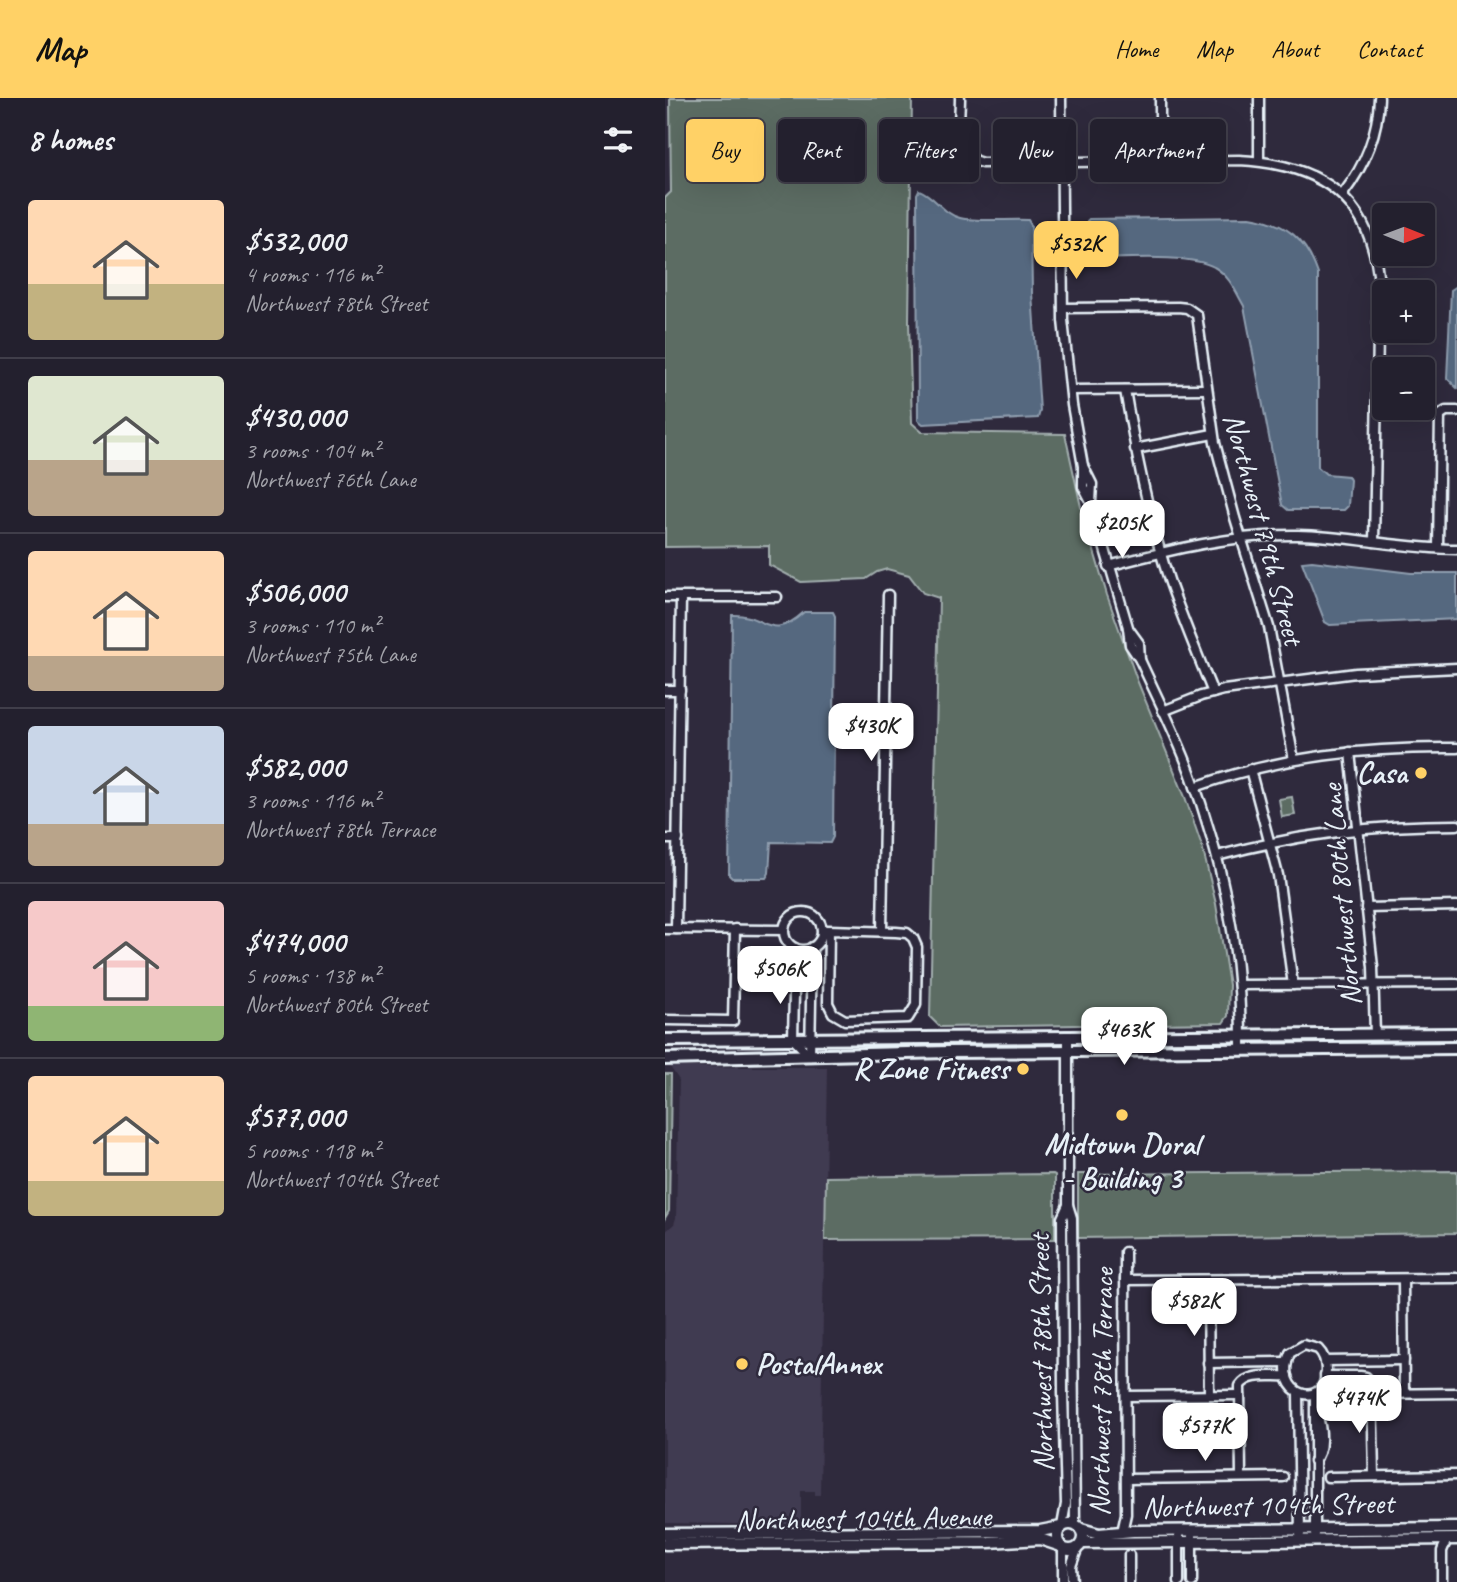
<!DOCTYPE html>
<meta charset="utf-8">
<style>
:root{--surface:#23202e;--page:#2f2d3a;--text:#f1f3f6;--muted:#a3a3aa;--line:#403e4a;--accent:#ffd166}
body{margin:0;font-family:Caveat,sans-serif;background:var(--page);color:var(--text);height:100vh;display:flex;flex-direction:column;font-size:26px;white-space:nowrap}
*{box-sizing:border-box;margin:0}
p{font-size:23px;color:var(--muted)}
.icon{flex:none;width:38px;height:38px;fill:none;stroke:currentColor;stroke-width:2;stroke-linecap:round;stroke-linejoin:round}
.map{position:relative;flex:1;overflow:hidden}
.side{display:flex;flex-direction:column;background:var(--surface);width:665px}
.side>*{flex:none}
.banner{position:absolute;left:21px;top:21px;width:665px;height:63px;display:flex;gap:14px}
.needle{width:46px;rotate:91deg}
.tools{position:absolute;left:707px;top:105px;display:grid;gap:14px}
.tools a{display:grid;place-items:center;width:63px;height:63px;border-radius:7px;background:var(--surface);box-shadow:0 7px 28px #0002,0 0 0 2px var(--line);font-size:35px}
.price{position:absolute;translate:-50% -60px;padding:0 16px;border-radius:14px;background:#fff;color:#222;font-size:23px;line-height:46px;filter:drop-shadow(0 2px 4px #0008)}
.price::after{content:'';position:absolute;left:50%;top:42px;width:21px;height:16px;margin-left:-10px;background:inherit;clip-path:polygon(0 0,100% 0,50% 100%)}
.price.active{background:var(--accent);color:#111}
ul{padding:0;list-style:none}
li{display:flex;align-items:center;gap:21px;height:175px;padding:0 28px}
li+li{border-top:2px solid var(--line)}
li span{display:grid;place-items:center;flex:none;width:196px;height:140px;border-radius:7px;color:#555}
li>.icon{margin-inline-start:auto}
span .icon{width:84px;height:84px;fill:#fffc;stroke-width:1}
li b{font-size:30px}
h2{display:flex;justify-content:space-between;align-items:center;height:84px;padding:0 28px;font-size:30px}
.pill{padding:0 24px;border-radius:7px;background:var(--surface);box-shadow:0 7px 28px #0002,0 0 0 2px var(--line);font-size:24px;line-height:63px}
.pill.active{background:var(--accent);color:#111}
header{display:flex;align-items:center;gap:42px;box-sizing:border-box;height:98px;padding:0 35px;background:var(--accent);color:#111}
header strong{font-size:33px}
nav{display:flex;gap:38px;margin-inline-start:auto;font-size:24px}
main{display:flex;flex:1;min-height:0}
.map>svg:first-child{display:block}
.built{fill:#413a51}
.green{fill:#5c6c63;stroke:#a2aeae;stroke-width:2}
.water{fill:#54677f;stroke:#8f9eaf;stroke-width:2}
.lines{fill:none;stroke-linecap:round;stroke-linejoin:round}
.minor-casing{stroke:#e8f1f8;stroke-width:13}
.tertiary-casing{stroke:#e8f1f8;stroke-width:15}
.secondary-casing{stroke:#e8f1f8;stroke-width:16}
.minor{stroke:#2f2a3d;stroke-width:8}
.tertiary{stroke:#2f2a3d;stroke-width:10}
.secondary{stroke:#2f2a3d;stroke-width:10}
.poi-dot{fill:#ffd166;stroke:#2f2a3d;stroke-width:2.5}
.labels{text-anchor:middle;dominant-baseline:central;stroke-width:5;stroke-linejoin:round;paint-order:stroke}
.street-label{font-size:30px;fill:#e8f1f8;stroke:#2f2a3d}
.poi-label{font-size:30px;font-weight:bold;fill:#e8f1f8;stroke:#2f2a3d;text-anchor:end}
</style>
<header>
<strong>Map</strong>
<nav><a>Home</a><a>Map</a><a>About</a><a>Contact</a></nav>
</header>
<main>
<section class="side">
<h2>8 homes<svg class="icon" aria-label="filters" viewBox="0 0 24 24"><path d="M4 7h16M4 17h16"/><circle cx="9" cy="7" r="2"/><circle cx="15" cy="17" r="2"/></svg></h2>
<ul>
<li><span style="background:linear-gradient(#ffd9b3 60%,#c2b280 0)"><svg class="icon" aria-label="home" viewBox="0 0 24 24"><path d="M3 11l9-7 9 7M6 9v11h12V9"/></svg></span><div><b>$532,000</b><p>4 rooms · 116 m²</p><p>Northwest 78th Street</p></div></li>
<li><span style="background:linear-gradient(#dfe7d0 60%,#b9a48a 0)"><svg class="icon" aria-label="home" viewBox="0 0 24 24"><path d="M3 11l9-7 9 7M6 9v11h12V9"/></svg></span><div><b>$430,000</b><p>3 rooms · 104 m²</p><p>Northwest 76th Lane</p></div></li>
<li><span style="background:linear-gradient(#ffd9b3 75%,#b9a48a 0)"><svg class="icon" aria-label="home" viewBox="0 0 24 24"><path d="M3 11l9-7 9 7M6 9v11h12V9"/></svg></span><div><b>$506,000</b><p>3 rooms · 110 m²</p><p>Northwest 75th Lane</p></div></li>
<li><span style="background:linear-gradient(#c9d6e8 70%,#b9a48a 0)"><svg class="icon" aria-label="home" viewBox="0 0 24 24"><path d="M3 11l9-7 9 7M6 9v11h12V9"/></svg></span><div><b>$582,000</b><p>3 rooms · 116 m²</p><p>Northwest 78th Terrace</p></div></li>
<li><span style="background:linear-gradient(#f6c9c9 75%,#8fb573 0)"><svg class="icon" aria-label="home" viewBox="0 0 24 24"><path d="M3 11l9-7 9 7M6 9v11h12V9"/></svg></span><div><b>$474,000</b><p>5 rooms · 138 m²</p><p>Northwest 80th Street</p></div></li>
<li><span style="background:linear-gradient(#ffd9b3 75%,#c2b280 0)"><svg class="icon" aria-label="home" viewBox="0 0 24 24"><path d="M3 11l9-7 9 7M6 9v11h12V9"/></svg></span><div><b>$577,000</b><p>5 rooms · 118 m²</p><p>Northwest 104th Street</p></div></li>
</ul>
</section>
<div class="map">
<svg width="792" height="1484" viewBox="0 0 792 1484">
<rect width="100%" height="100%" fill="#2f2a3d"/>
<filter id="ink" filterUnits="userSpaceOnUse"><feTurbulence type="fractalNoise" baseFrequency=".0143" numOctaves="2"/><feDisplacementMap in="SourceGraphic" scale="14" xChannelSelector="R" yChannelSelector="G"/><feConvolveMatrix kernelMatrix="1 2 1 2 8 2 1 2 1" color-interpolation-filters="sRGB"/></filter>
<g filter="url(#ink)">
<path class="built" d="M5,969h157l-7,428h-5v-4h-14v34l-136,-2v-291l9,-8 2,-6 3,-138z"/>
<g class="green">
<path d="M5,0h242l-3,224 3,101 10,9 143,2 16,73 26,88 30,85 48,117 17,49 14,58 13,81 -1,31 -5,7 -283,4 -10,-10 9,-419 -16,-5 -14,-18 -22,-6 -10,3 -11,7 -65,3 -32,-17v-19l-104,1v-349l6,-6z"/>
<path d="M627,699l3,18 -13,2 -3,-18z"/>
<path d="M0,976h6l-2,137 -4,7z"/>
<path d="M792,1073v62l-379,5v-64h2z"/>
<path d="M388,1076l2,1v64l-230,1 1,-63z"/>
</g>
<g class="water">
<path d="M254,92c16,6 24,24 41,28 16,4 50,1 68,2l3,5 1,68 8,118 -2,7 -115,6 -5,-4 -1,-226z"/>
<path d="M585,119c37,6 56,22 68,57v193l8,7 22,2 2,4 -2,26 -4,4h-56l-6,-5 -38,-199c-8,-14 -15,-31 -30,-39 -24,-14 -95,-8 -125,-8l-2,-2v-36l2,-2z"/>
<path d="M792,188v102l-10,-10 4,-88z"/>
<path d="M647,463l99,12h46v46l-127,6 -5,-3 -23,-60z"/>
<path d="M139,514h29l2,4 -2,221 -3,6 -59,-1 -2,31 -3,5h-34l-3,-3 3,-260c33,-2 37,29 72,-3z"/>
</g>
<g class="lines">
<g class="minor-casing">
<g id="minor">
<path d="M295,0c0,25 -8,57 22,65l257,-3c81,4 133,38 140,124l-5,258"/>
<path d="M396,0l2,222 9,85 11,61 9,18 -1,18 37,125 2,18 10,15c17,37 36,74 50,112 33,89 52,184 51,278"/>
<path d="M495,0v63"/>
<path d="M594,63v-63"/>
<path d="M678,96c22,-29 35,-59 36,-96"/>
<path d="M398,210l115,-1 9,1 10,7 18,128 20,75 34,109 25,133"/>
<path d="M406,292l135,-1"/>
<path d="M460,292c11,65 24,130 45,193 13,37 28,73 43,110"/>
<path d="M470,351l78,-15"/>
<path d="M418,368v21l8,15"/>
<path d="M773,450l2,-133 6,-4h11"/>
<path d="M443,468c62,-16 125,-32 190,-31 53,1 105,14 159,14"/>
<path d="M0,499h112"/>
<path d="M463,530l11,15 1,17"/>
<path d="M0,592h15"/>
<path d="M498,613l38,-15 23,-6 132,-17 101,-5"/>
<path d="M685,654l23,215 2,68"/>
<path d="M585,671l28,106 15,110"/>
<path d="M530,689c85,-31 172,-40 262,-39"/>
<path d="M0,741h13"/>
<path d="M552,758c81,-22 156,-31 240,-31"/>
<path d="M701,810l91,-2"/>
<circle cx="138" cy="833" r="19"/>
<path d="M0,831l119,1"/>
<path d="M11,831l5,-332"/>
<path d="M157,832h7l67,2 11,1 6,5 4,9 -1,58 -8,13 -63,2 -12,-7 -5,-10 1,-73"/>
<path d="M217,833l6,-336"/>
<path d="M130,850l-2,91 17,17"/>
<path d="M574,887l218,-1"/>
<path d="M0,922l68,1 2,-92"/>
<path d="M403,939v168l4,13 3,306"/>
<path d="M145,958l2,-109"/>
<path d="M738,1181l1,114"/>
<path d="M460,1182l332,-2"/>
<path d="M543,1182l1,115"/>
<path d="M639,1247l14,4c6,6 7,11 8,20 1,44 -55,26 -36,-16z"/>
<path d="M660,1263l79,-1"/>
<path d="M543,1265l79,-1"/>
<path d="M660,1278h35l6,1 6,7 2,92"/>
<path d="M633,1295l2,141"/>
<path d="M650,1295v141"/>
<path d="M708,1296l84,-1"/>
<path d="M461,1298l114,-1"/>
<path d="M649,1363c10,-10 8,-33 3,-47"/>
<path d="M576,1379l-1,-91c9,-14 32,-9 47,-10"/>
<path d="M663,1379l129,-2"/>
<path d="M461,1381l157,-2"/>
<path d="M397,1428l4,-22 -3,-111 -1,-175 6,-13"/>
<path d="M457,1434l4,-18 -1,-262"/>
<path d="M398,1450v34"/>
<path d="M407,1484l-1,-16 7,-19"/>
<path d="M464,1484v-27"/>
<path d="M514,1484v-45"/>
<path d="M527,1484v-52"/>
<path d="M777,1484v-31l5,-12"/>
</g>
</g>
<g class="tertiary-casing">
<g id="tertiary">
<circle cx="405" cy="1439" r="13"/>
<path d="M416,1431l18,5 34,-3 324,-3"/>
<path d="M0,1436l375,-3 21,-4"/>
<path d="M417,1445l375,-4"/>
<path d="M0,1446l324,-2 51,-3 21,7"/>
</g>
</g>
<g class="secondary-casing">
<g id="secondary">
<path d="M0,942l792,-6"/>
<path d="M0,961l283,-7 509,-4"/>
</g>
</g>
<use href="#minor" class="minor"/>
<use href="#tertiary" class="tertiary"/>
<use href="#secondary" class="secondary"/>
</g>
</g>
<g class="poi-dot">
<circle cx="756" cy="675" r="7"/>
<circle cx="358" cy="971" r="7"/>
<circle cx="457" cy="1017" r="7"/>
<circle cx="77" cy="1266" r="7"/>
</g>
<g class="labels">
<g class="street-label">
<text transform="translate(599 431) rotate(75)">Northwest 79th Street</text>
<text transform="translate(676 797) rotate(-95)">Northwest 80th Lane</text>
<text transform="translate(376 1255) rotate(-91)">Northwest 78th Street</text>
<text transform="translate(436 1294) rotate(-89)">Northwest 78th Terrace</text>
<text transform="translate(603 1407) rotate(-1)">Northwest 104th Street</text>
<text transform="translate(198 1420) rotate(-1)">Northwest 104th Avenue</text>
</g>
<g class="poi-label">
<text x="742" y="675">Casa</text>
<text x="344" y="971">R Zone Fitness</text>
<text x="457" y="1046" text-anchor="middle">Midtown Doral<tspan x="457" dy="34">- Building 3</tspan></text>
<text x="91" y="1266" text-anchor="start">PostalAnnex</text>
</g>
</g>
</svg>
<div class="tools">
<a><svg class="needle" viewBox="-14 -14 28 28"><path d="M0-13l5 13h-10z" fill="#e53935"/><path d="M0 13l5-13h-10z" fill="#a3a3aa"/></svg></a>
<a>+</a>
<a>−</a>
</div>
<b class="price active" style="left:411px;top:183px">$532K</b>
<b class="price" style="left:457px;top:462px">$205K</b>
<b class="price" style="left:206px;top:665px">$430K</b>
<b class="price" style="left:115px;top:908px">$506K</b>
<b class="price" style="left:459px;top:969px">$463K</b>
<b class="price" style="left:529px;top:1240px">$582K</b>
<b class="price" style="left:694px;top:1337px">$474K</b>
<b class="price" style="left:540px;top:1365px">$577K</b>
<div class="banner">
<a class="pill active">Buy</a>
<a class="pill">Rent</a>
<a class="pill">Filters</a>
<a class="pill">New</a>
<a class="pill">Apartment</a>
</div>
</div>
</main>
